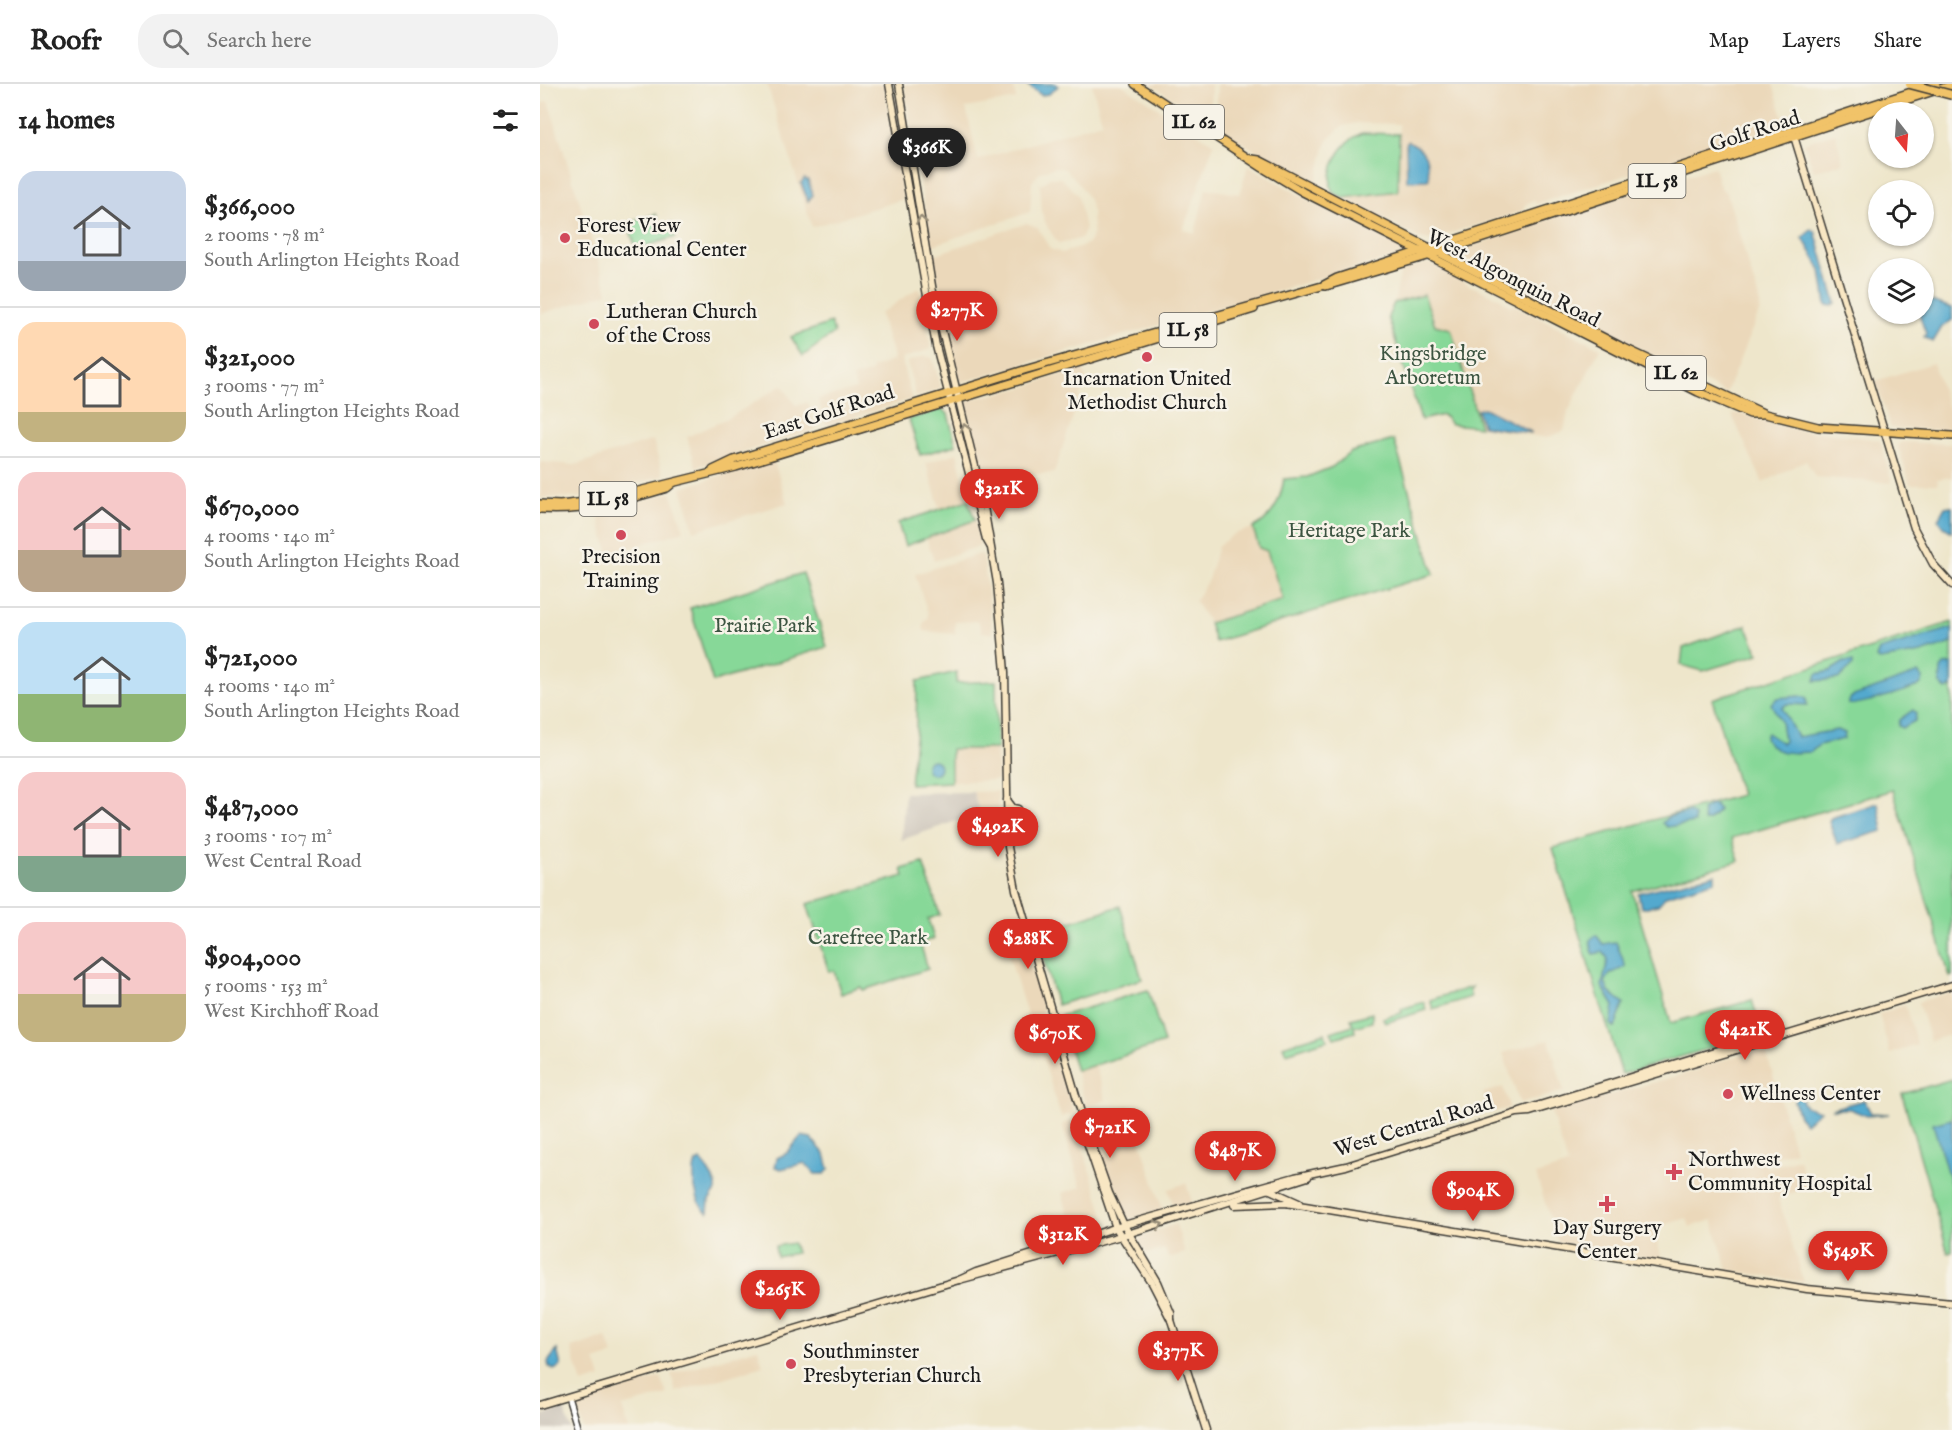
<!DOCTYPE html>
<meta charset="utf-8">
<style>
:root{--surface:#fff;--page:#f2f2f2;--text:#222;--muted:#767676;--line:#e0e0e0;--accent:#d93025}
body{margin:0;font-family:"IM FELL English",serif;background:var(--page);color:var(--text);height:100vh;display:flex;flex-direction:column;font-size:22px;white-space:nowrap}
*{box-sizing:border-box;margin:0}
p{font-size:20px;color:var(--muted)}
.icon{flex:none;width:33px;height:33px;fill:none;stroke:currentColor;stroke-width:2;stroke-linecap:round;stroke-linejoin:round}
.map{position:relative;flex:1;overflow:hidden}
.panel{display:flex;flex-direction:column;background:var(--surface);width:540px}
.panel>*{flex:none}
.needle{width:39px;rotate:163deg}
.fabs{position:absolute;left:1328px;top:18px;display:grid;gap:12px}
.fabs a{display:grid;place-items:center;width:66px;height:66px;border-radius:50%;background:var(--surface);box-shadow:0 2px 4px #0004;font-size:30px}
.price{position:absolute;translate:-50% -51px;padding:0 14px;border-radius:21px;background:var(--accent);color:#fff;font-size:20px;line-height:39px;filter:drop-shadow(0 2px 3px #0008)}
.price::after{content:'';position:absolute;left:50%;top:36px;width:18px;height:14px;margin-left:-9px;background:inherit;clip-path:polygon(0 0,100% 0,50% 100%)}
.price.active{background:#222;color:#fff}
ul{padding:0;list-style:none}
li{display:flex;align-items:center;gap:18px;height:150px;padding:0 18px}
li+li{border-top:2px solid var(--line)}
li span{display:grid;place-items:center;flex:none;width:168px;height:120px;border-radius:18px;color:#555}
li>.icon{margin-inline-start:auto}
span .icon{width:72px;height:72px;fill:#fffc;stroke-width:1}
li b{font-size:26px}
h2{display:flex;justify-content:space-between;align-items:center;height:72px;padding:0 18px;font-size:26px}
header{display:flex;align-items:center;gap:36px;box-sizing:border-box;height:84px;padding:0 30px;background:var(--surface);border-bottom:2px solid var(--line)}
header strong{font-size:28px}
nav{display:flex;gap:33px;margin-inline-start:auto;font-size:21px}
.search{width:420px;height:54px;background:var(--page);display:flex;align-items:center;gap:15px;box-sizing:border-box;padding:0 21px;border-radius:24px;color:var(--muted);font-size:22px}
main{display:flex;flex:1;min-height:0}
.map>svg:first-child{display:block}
.built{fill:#ebd8ba}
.industrial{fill:#cbc3b8}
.green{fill:#87d898;stroke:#527a5a;stroke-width:1.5}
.water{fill:#52a9ce;stroke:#376275;stroke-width:1.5}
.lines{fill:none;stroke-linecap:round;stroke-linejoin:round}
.tertiary-casing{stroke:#3c3a36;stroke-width:8}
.secondary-casing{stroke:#3c3a36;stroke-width:9}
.primary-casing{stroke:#3c3a36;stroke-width:10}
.motorway-casing{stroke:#3c3a36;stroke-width:11}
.tertiary{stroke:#fff;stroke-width:5}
.secondary{stroke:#f9e7c3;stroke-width:6}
.primary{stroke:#f1c369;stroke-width:7}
.motorway{stroke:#f1c369;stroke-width:8}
.motorway-bridge-casing{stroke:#3c3a36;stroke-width:11;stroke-linecap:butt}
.motorway-bridge{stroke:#f1c369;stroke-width:8}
.oneway{stroke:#968c78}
.poi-dot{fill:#d1495b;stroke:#f7f3e8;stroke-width:2}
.labels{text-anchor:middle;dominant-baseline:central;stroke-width:5;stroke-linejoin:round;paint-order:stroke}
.shield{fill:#f7f3e8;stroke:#5e5c59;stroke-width:1.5}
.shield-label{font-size:20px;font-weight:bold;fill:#1c1c1c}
.street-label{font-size:21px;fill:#1c1c1c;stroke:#f7f3e8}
.poi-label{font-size:21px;fill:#1c1c1c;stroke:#f7f3e8;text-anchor:start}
.park-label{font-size:21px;fill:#3c5441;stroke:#f7f3e8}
</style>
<header>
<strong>Roofr</strong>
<div class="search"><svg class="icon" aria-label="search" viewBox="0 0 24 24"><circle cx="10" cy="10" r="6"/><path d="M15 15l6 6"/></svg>Search here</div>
<nav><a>Map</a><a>Layers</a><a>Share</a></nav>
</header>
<main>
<section class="panel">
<h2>14 homes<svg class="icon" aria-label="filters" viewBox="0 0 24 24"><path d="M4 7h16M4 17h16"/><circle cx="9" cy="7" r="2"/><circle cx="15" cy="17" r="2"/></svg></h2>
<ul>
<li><span style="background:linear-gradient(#c9d6e8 75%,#9aa5b1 0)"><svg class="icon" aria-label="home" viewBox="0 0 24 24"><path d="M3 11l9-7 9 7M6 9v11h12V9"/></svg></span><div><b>$366,000</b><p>2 rooms · 78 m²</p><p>South Arlington Heights Road</p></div></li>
<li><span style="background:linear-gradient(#ffd9b3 75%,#c2b280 0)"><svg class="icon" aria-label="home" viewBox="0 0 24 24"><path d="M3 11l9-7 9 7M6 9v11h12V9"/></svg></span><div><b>$321,000</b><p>3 rooms · 77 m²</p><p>South Arlington Heights Road</p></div></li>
<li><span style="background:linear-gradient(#f6c9c9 65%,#b9a48a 0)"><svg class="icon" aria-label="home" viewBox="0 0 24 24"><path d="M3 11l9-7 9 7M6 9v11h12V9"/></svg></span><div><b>$670,000</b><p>4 rooms · 140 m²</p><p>South Arlington Heights Road</p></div></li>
<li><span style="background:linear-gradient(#bfe0f5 60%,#8fb573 0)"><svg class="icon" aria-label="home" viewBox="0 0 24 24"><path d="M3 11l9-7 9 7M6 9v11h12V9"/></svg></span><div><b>$721,000</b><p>4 rooms · 140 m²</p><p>South Arlington Heights Road</p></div></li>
<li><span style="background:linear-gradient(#f6c9c9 70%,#7fa58c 0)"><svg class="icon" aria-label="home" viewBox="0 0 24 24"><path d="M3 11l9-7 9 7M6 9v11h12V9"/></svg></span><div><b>$487,000</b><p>3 rooms · 107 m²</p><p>West Central Road</p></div></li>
<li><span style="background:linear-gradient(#f6c9c9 60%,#c2b280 0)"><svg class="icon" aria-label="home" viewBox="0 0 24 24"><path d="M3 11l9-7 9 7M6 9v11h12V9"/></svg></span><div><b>$904,000</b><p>5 rooms · 153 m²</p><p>West Kirchhoff Road</p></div></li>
</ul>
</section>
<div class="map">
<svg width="1412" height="1346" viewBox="0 0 1412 1346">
<rect width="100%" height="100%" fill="#f7f3e8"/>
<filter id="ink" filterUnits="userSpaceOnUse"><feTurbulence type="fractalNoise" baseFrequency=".0167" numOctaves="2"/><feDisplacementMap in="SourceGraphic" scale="12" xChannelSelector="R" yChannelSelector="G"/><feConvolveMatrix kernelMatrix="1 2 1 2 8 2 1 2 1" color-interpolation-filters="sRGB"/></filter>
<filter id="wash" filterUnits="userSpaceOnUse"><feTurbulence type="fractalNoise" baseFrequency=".008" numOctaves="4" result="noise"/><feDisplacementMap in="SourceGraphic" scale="24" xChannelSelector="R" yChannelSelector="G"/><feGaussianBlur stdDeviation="1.35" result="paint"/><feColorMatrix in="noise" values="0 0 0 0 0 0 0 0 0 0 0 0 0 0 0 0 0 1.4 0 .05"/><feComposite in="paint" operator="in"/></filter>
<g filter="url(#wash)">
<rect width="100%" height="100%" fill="#eee6cb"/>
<g class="built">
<path d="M227,0h117l20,115 -92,28z"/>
<path d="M364,0h109l3,15 -50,9 12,52 124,-38 -10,-38h29l93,60 -31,86 12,3 11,-44 34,5 8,-29 69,40 83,40 1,10 -439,127 -5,-2 -3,-11 -20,-114 93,-32 11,5 12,21 12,4 20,-6 8,-6 3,-9 -1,-21 -3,-12 -12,-18 -12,-12 -10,-2 -15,5 -8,10 -2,30 -99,34z"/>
<path d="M611,0h60l-1,33 -5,3z"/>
<path d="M677,0h556l12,40 -249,80 -2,-4 -8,4 -3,7 -95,29 -9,-2 -75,-40 54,-7 1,-67 -42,-1 -14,3 -12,10 -6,11 -8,33 -8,2 -93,-55z"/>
<path d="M8,17l60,192 -68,21v-210z"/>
<path d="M1295,49l8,30 -29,8 -10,-28z"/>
<path d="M1174,83l6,20 7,7 33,109v7l-34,83 -269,-137 -1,-4 83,-30z"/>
<path d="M510,94h11l17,17 7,34 -3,9 -23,6 -11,-16 -6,-14 -2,-29z"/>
<path d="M887,179l17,6 25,16 32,14 9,7 4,-1 86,43 -32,64 -4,19 -17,7 -67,-11 -29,-98 -16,-4 -11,-30 -30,8 7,-32z"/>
<path d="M378,204l2,1 11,60 -30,10 11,40 -82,26 -4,-1 -8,-25 38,-10 -3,-11 19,-6v-4l22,-8 -14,-46z"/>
<path d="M384,272l8,2 9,28 -3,4 -22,7 -9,-35z"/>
<path d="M1393,279l19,58v10l-61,-3 -16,-47z"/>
<path d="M542,283l4,10 -32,96 -40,3 -10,24 -15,1 -24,-96 3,-5 54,-12z"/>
<path d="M242,301l14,21 12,-4 8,27 -120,38 -9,-30 47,-22z"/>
<path d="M1199,329l61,17 80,10 12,43 -77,-6 -9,-17 -43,23 -31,-68z"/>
<path d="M113,356l10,36 -73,21 -50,1v-36l35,3z"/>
<path d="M1361,358l51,2v33l-15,2 1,5h-28l-12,-38z"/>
<path d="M417,369l11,47 -28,9 -14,-46z"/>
<path d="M233,374l14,45 -93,28 -12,-43z"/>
<path d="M131,408l13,39 -75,23 -12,-42z"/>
<path d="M435,436l5,26 -46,15 -8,-24z"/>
<path d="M713,444l6,20 8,3 17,49 -75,23 -14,-22 13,-21 10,-34 16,-12z"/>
<path d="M440,470l3,1 10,79 -11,-2 -4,-11 -23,1v12l-31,-3 -1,-7 5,-6v-5l-13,-39z"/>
<path d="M411,665h46v31l-46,2z"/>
<path d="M458,707v24l-16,3 -9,-26z"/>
<path d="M483,854l20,71 -2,4 -13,5 -23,-75z"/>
<path d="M1412,908v42l-22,7 -12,-39z"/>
<path d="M1365,921l12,40 -27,9 -11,-40z"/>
<path d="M510,946l24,83 -13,4 -25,-82z"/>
<path d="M1009,956l15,51 -44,13 -17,-51z"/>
<path d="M1225,964l30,103 -31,8 3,9 32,-9 8,29 -29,10 26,84 -76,-12 -16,-50 -22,7 -3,-9 -33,10 8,32 -104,-18 -22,-67 32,-10 -17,-54 148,-41 3,-4z"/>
<path d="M555,981l11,35 -20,6 -10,-35z"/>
<path d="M963,1003l7,21 -21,5 -6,-20z"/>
<path d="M589,1021l34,106 -31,8 -6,-1 -8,-14 -30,-88z"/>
<path d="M534,1036l32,102 -4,8 -27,7 -13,-44 19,-6 -19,-63z"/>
<path d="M646,1099l6,19 -18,6 -6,-19z"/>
<path d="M636,1140l9,29 -17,5 -3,-9 -19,5 -7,-11 1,-6z"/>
<path d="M67,1253l6,18 -18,6 6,17 -19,6 -11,-36z"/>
<path d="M218,1264l5,18 -87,26 -5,-18z"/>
<path d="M121,1293l6,18 -45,12 7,23h-45l-7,-24 1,-4z"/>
</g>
<g class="industrial">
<path d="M433,708l7,21 -79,27 4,-47z"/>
<path d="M24,1325l8,21h-32v-14z"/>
</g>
<g class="green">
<path d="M822,49l37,1 -1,57 -54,7 -12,-6c-6,-23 9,-50 30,-59z"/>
<path d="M116,130l4,13 12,-4 4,14 -40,12 -8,-26z"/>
<path d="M884,211l11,30 16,4 29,98 -29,-3 -8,-9 -22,5 -33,-103 6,-14z"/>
<path d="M291,239l3,10 -31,23 -12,-19z"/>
<path d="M402,325l6,5 8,31 -36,10 -11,-36z"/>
<path d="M854,356l40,134 -219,68 -6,-19 74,-23 -16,-49 -8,-3 -6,-20c21,-11 27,-27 31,-49l23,-2 25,-10 19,-15z"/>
<path d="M428,416l7,20 -70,26 -7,-23z"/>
<path d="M263,489l24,74 -114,35 -23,-74z"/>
<path d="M1412,538v354l-2,1 -57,-187 -161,48 7,23 -107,30 39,132 81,-23 10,33 -140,41 -69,-226 188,-53 -29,-96z"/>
<path d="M1206,541l13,29 -56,17 -22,-6 2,-17z"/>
<path d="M417,588l-1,11 40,-2 1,68h-46v33l-41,2 6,-55 1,-48z"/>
<path d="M383,779l17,52 -12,4 6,20 -12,3 -1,4 7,23 -65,21 -2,-3 -20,7 -7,-23 -5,1 -22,-68 97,-28 -2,-7z"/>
<path d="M580,822l22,73 -85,26 -21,-72z"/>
<path d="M932,903l-3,4 2,6 -38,12 -3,-9z"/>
<path d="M608,906l16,53 -88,28 -16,-55z"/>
<path d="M884,918l2,8 -41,13 -2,-5 19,-5 -1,-4z"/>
<path d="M832,929v9l-18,5 1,5 -21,6 -3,-6 22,-7 -2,-6z"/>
<path d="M785,949l2,7 -41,13 -3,-7z"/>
<path d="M1412,995v173l-4,1 -46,-159z"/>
<path d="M253,1159l3,10 -19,4 -2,-11z"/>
</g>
<g class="water">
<path d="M486,0h30l2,2 -9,8 -8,1z"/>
<path d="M868,57c19,9 20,18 21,38l-2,1 -20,1 -1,-38z"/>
<path d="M264,95l4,1 5,15 -5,6 -7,-18z"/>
<path d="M1271,145l4,2 21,72 -4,3 -6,-1 -5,-35 -18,-32z"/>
<path d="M1383,214l29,10v12l-10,7 -9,15 -9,-5 2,-3 -7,-20h4z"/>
<path d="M944,324l47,24v1l-48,-7 -6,-16z"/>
<path d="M1410,422l2,1v25l-8,-5 -6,-8 7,-12z"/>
<path d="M1412,544v15l-31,10 -41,7 -4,-2 3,-8z"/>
<path d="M1304,578h9v3l-15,14 -23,2 2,-7 13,-3z"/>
<path d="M1412,580v23l-6,3 -6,-7 1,-14 3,-4z"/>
<path d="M1378,589l5,5c-1,4 -1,6 -5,8 -9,4 -63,21 -70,18l3,-7z"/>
<path d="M1259,612l7,2 1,7 -20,-1 -5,4 15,29 40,-7 8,3 -1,6 -25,6 -8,7c-17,1 -39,4 -46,-15l2,-4 15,10 2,-2 -3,-19 -10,-18 7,-6z"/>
<path d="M1373,626l3,4 -1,7 -13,7 -4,-2 1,-6z"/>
<circle cx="393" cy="683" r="7"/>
<path d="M1338,719l5,28 -46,13 -8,-23 2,-3z"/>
<path d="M1170,721h5l4,5 -11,11h-4l-2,-11z"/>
<path d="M1149,728l5,4v7l-27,4 -5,-4 6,-6z"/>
<path d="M1175,790v7l-49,15 -8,9 -17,3 -3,-15z"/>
<path d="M1056,851l7,9 13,-2 9,23v2l-15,7 -5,8 4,10 15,11 -9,25 -4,-4 3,-18 -12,-20 6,-27 -5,-7 -10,2 -3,-14z"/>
<path d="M1259,1011l6,11 15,5 -15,12 -6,-7 -5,-15z"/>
<path d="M1324,1016l7,13 18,1 -22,2 -17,-7h-19z"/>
<path d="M1412,1035v69l-19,-64z"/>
<path d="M261,1052l10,2 14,16 4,15 -4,5h-10l-10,-11 -24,6 -6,-2 2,-9 10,-5z"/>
<path d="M161,1076l15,24v7l-7,9 -1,13c-13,-9 -17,-37 -12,-51z"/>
<path d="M17,1266l4,16 -7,4 -5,-3 -1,-5z"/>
</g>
</g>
<g filter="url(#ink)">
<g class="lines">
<g class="tertiary-casing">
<path id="tertiary" d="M28,1313l10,33"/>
</g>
<g class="secondary-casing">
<g id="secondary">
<path d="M349,0l47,262 50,193 4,7"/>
<path d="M359,0l35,214 48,197 15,88 8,89 3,175 8,43 66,226 27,77 15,32 34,57 13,31v7"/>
<path d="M1253,49l121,395 19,36 19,21"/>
<path d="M467,716l6,8 5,1 -11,8"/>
<path d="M980,1027l228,-70 35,-8"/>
<path d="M542,1032l-2,5 36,107 36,55 19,37 35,110"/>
<path d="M730,1106l29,13"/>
<path d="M694,1121l51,-2 20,3 502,83 145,14"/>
<path d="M419,1196l17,-8 148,-47 171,-48 51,-11 171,-53 13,-1 422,-127"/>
<path d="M0,1321l419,-125 162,-44 187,-59"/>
</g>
</g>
<g class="primary-casing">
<g id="primary">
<path d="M595,0l128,84 40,24 395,200 52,22h12"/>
<path d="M712,75l7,1 361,186 145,68 53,13 134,9"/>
<path d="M786,202l105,-31 521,-170"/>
<path d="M173,386l21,-10 290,-90 298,-84 15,-8 599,-194"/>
<path d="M0,420l20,1 42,-5 134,-33 518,-158"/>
<path d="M0,425c44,3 85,-8 127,-21l6,-5"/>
</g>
</g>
<g class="motorway-casing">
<path id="motorway" d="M1410,0l2,1"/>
</g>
<use href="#tertiary" class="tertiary"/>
<use href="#secondary" class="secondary"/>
<use href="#primary" class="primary"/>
<use href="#motorway" class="motorway"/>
<g class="motorway-bridge-casing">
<path id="motorway-bridge" d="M1370,0l42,11"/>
</g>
<use href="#motorway-bridge" class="motorway-bridge"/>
</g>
<defs><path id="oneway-chevron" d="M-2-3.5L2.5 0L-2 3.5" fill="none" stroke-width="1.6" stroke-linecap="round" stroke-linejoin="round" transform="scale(1.5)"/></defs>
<g class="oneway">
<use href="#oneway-chevron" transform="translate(381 136) rotate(-99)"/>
<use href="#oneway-chevron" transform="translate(425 344) rotate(-104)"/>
<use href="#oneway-chevron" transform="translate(619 1141) rotate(-17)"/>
</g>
</g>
<g class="poi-dot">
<circle cx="25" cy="154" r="6"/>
<circle cx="54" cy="240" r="6"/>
<circle cx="607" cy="273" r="6"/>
<circle cx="81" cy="451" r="6"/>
<circle cx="1188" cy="1010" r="6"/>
<path d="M1131 1079h6v6h6v6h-6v6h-6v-6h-6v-6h6z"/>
<path d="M1064 1111h6v6h6v6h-6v6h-6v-6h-6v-6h6z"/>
<circle cx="251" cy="1280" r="6"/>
</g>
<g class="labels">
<g class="shield">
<rect x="624" y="21" width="60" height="34" rx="4.5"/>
<rect x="1088.5" y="80" width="57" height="34" rx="4.5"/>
<rect x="619.5" y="229" width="57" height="34" rx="4.5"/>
<rect x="1106" y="272" width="60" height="34" rx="4.5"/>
<rect x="39.5" y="398" width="57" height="34" rx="4.5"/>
</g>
<g class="shield-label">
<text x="654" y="38">IL 62</text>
<text x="1117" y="97">IL 58</text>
<text x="648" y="246">IL 58</text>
<text x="1136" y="289">IL 62</text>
<text x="68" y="415">IL 58</text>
</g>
<g class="street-label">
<text transform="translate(1215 48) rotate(-18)">Golf Road</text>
<text transform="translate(973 195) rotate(27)">West Algonquin Road</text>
<text transform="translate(289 329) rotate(-18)">East Golf Road</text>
<text transform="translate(874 1043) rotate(-17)">West Central Road</text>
</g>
<g class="poi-label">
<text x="37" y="142">Forest View<tspan x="37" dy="24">Educational Center</tspan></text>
<text x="66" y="228">Lutheran Church<tspan x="66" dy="24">of the Cross</tspan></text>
<text x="607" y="295" text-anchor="middle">Incarnation United<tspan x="607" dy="24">Methodist Church</tspan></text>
<text x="81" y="473" text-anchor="middle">Precision<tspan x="81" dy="24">Training</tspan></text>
<text x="1200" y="1010">Wellness Center</text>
<text x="1148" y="1076">Northwest<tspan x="1148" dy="24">Community Hospital</tspan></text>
<text x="1067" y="1144" text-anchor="middle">Day Surgery<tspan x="1067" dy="24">Center</tspan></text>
<text x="263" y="1268">Southminster<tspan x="263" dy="24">Presbyterian Church</tspan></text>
</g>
<g class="park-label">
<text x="893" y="270">Kingsbridge<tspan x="893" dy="24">Arboretum</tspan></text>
<text x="809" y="447">Heritage Park</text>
<text x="225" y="542">Prairie Park</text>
<text x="328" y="854">Carefree Park</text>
</g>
</g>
</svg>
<div class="fabs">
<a><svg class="needle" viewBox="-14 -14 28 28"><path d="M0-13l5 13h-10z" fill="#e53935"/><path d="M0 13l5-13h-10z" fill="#767676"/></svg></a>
<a><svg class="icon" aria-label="locate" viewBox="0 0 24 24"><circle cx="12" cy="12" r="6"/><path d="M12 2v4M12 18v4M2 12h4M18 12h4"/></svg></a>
<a><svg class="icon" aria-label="layers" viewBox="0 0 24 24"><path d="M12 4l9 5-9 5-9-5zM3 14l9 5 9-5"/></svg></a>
</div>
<b class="price active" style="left:387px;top:95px">$366K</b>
<b class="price" style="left:417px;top:258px">$277K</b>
<b class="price" style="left:459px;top:436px">$321K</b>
<b class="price" style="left:458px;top:774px">$492K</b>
<b class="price" style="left:488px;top:886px">$288K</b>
<b class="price" style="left:1205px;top:977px">$421K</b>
<b class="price" style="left:515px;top:981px">$670K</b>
<b class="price" style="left:570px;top:1075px">$721K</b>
<b class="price" style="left:695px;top:1098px">$487K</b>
<b class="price" style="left:933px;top:1138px">$904K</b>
<b class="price" style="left:523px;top:1182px">$312K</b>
<b class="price" style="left:1308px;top:1198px">$549K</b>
<b class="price" style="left:240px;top:1237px">$265K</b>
<b class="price" style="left:638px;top:1298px">$377K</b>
</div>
</main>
